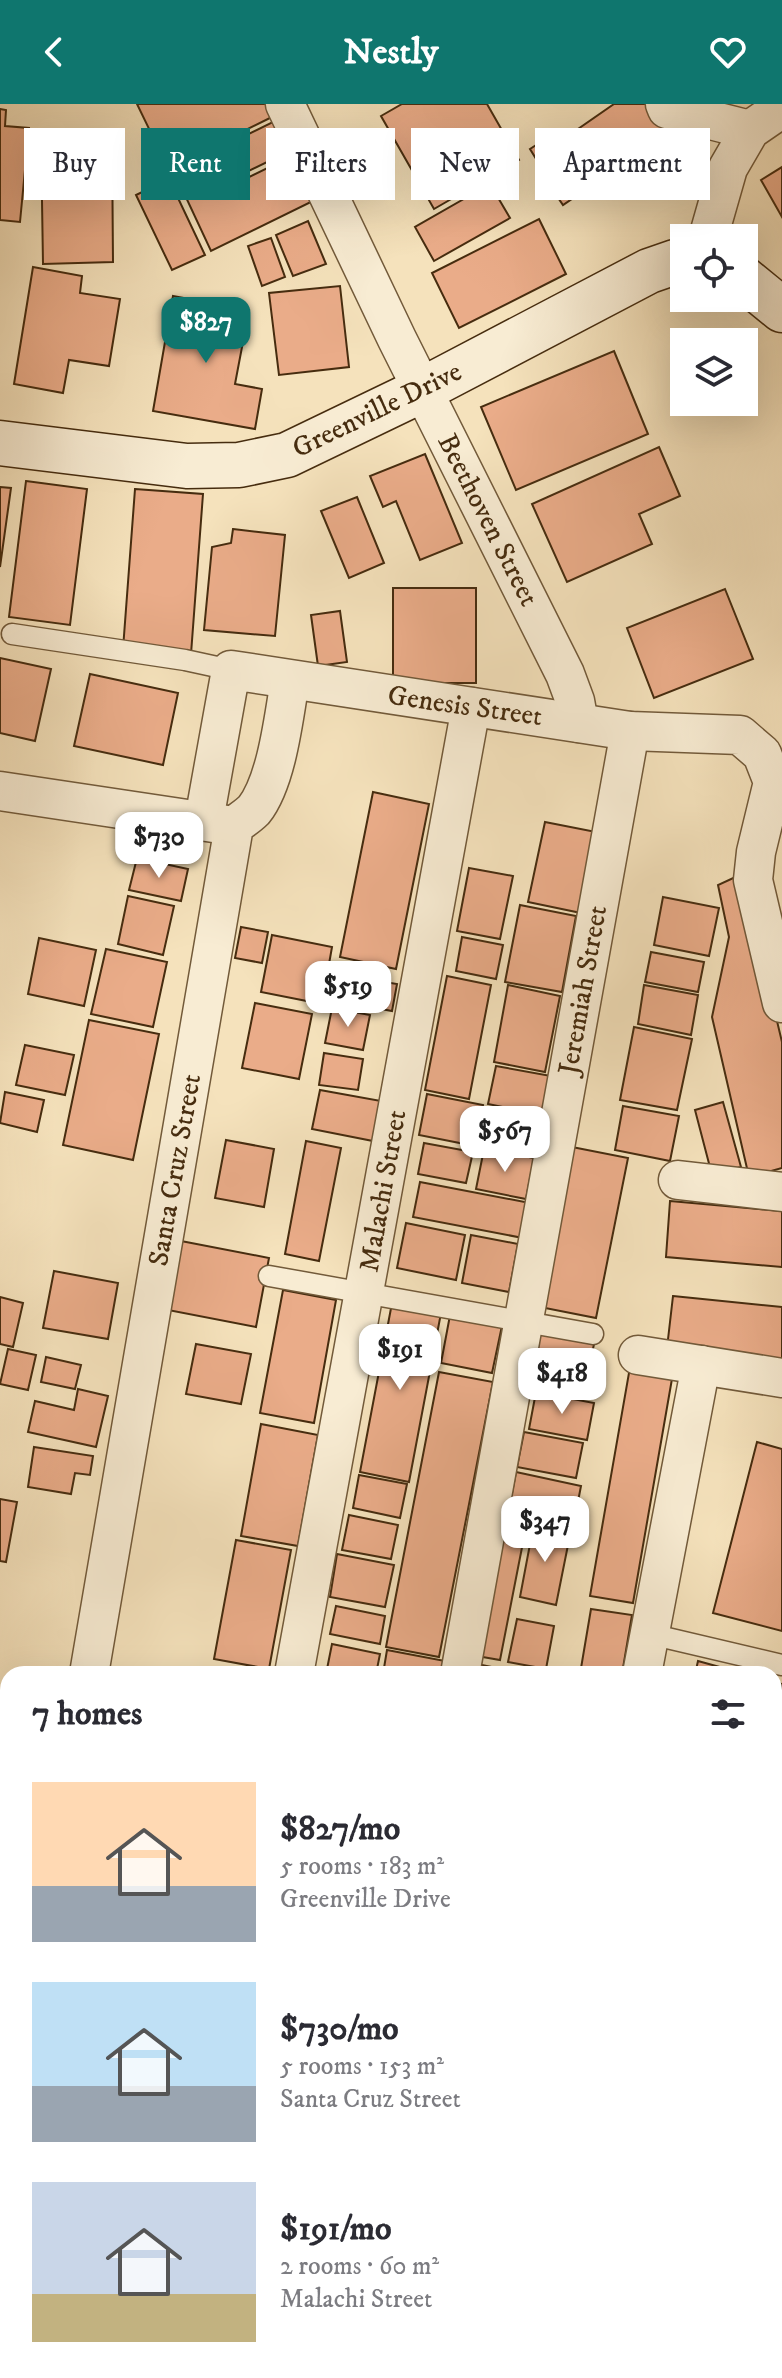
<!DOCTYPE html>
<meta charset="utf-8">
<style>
:root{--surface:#fff;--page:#f7f7f7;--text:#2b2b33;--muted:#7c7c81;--accent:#0f766e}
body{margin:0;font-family:"IM FELL DW Pica",serif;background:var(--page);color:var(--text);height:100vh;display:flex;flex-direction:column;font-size:30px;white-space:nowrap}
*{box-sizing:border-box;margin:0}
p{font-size:26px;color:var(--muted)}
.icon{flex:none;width:44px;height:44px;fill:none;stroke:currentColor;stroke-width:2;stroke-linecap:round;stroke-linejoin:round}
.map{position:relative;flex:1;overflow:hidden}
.side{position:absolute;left:0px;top:1562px;width:782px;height:712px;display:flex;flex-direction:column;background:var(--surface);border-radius:24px 24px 0 0;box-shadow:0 8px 32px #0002}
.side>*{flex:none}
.guide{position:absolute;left:24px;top:24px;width:734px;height:72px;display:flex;gap:16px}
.tools{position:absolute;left:670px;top:120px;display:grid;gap:16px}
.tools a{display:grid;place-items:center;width:88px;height:88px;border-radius:0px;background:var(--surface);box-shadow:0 8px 32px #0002;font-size:40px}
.price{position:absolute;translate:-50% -68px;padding:0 18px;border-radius:16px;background:#fff;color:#222;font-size:26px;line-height:52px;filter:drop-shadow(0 2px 4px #0008)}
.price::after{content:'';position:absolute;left:50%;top:48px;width:24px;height:18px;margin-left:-12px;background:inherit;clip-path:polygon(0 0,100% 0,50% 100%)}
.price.selected{background:var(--accent);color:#fff}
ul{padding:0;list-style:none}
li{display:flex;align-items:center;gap:24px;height:200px;padding:0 32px}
li span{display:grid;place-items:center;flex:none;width:224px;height:160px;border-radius:0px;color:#555}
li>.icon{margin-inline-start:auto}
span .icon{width:96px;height:96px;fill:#fffc;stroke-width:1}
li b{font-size:34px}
h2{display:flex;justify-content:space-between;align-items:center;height:96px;padding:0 32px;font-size:34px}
.tag{padding:0 28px;border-radius:0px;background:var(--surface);box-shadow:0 8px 32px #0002;font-size:28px;line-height:72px}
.tag.selected{background:var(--accent);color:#fff}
header{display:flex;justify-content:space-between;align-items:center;height:104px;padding:0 32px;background:var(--accent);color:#fff;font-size:36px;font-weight:700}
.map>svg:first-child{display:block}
.building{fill:#eaac89;stroke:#462c0f;stroke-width:2}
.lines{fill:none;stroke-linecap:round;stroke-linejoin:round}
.lane-casing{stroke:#725a3a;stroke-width:23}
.street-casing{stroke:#725a3a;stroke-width:41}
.secondary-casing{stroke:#462c0f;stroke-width:47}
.lane{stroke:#f8ecd3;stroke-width:20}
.street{stroke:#f8ecd3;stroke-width:38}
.secondary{stroke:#f8ecd3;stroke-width:44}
.labels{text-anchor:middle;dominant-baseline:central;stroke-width:6;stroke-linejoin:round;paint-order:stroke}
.street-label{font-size:28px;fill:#462c0f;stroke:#f8ecd3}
</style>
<header><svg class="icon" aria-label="back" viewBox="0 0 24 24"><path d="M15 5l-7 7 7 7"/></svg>Nestly<svg class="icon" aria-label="heart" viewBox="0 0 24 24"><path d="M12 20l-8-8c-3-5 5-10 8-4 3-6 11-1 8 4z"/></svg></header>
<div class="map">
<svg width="782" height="2274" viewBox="0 0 782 2274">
<rect width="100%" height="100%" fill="#f5e2bc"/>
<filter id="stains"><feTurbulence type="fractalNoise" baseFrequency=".0025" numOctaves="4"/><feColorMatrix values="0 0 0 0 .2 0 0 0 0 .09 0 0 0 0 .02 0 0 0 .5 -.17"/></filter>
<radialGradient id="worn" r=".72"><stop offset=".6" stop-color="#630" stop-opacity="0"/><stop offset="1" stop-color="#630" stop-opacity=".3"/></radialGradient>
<g class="building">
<path d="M137,0h133l6,11 -108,53z"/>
<path d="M402,0h85l32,56 -85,49 -53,-93z"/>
<path d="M614,0h41l17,25 -64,44 -30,-44z"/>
<path d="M0,5l6,1 -1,16 24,2 -9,94 -20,-2z"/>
<path d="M281,14l15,30 -70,34 -14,-30z"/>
<path d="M558,27l13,21 -28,18 -13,-21z"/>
<path d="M112,33l1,125 -70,2 -2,-126z"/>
<path d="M298,49l21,45 -108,53 -35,-75 31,-15 14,30z"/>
<path d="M581,51l17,26 -35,24 -17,-25z"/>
<path d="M782,63v50l-21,-37z"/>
<path d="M169,75l36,76 -33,15 -36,-75z"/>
<path d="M490,80l20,34 -76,43 -19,-34z"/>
<path d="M539,115l27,55 -107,54 -27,-55z"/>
<path d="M308,117l18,43 -33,12 -17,-41z"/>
<path d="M271,134l14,39 -23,9 -14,-40z"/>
<path d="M33,163l49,9 -2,17 40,6 -11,67 -40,-6 -6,33 -49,-9z"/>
<path d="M340,182l9,81 -70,8 -10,-82z"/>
<path d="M173,192l76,14 -14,74 27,5 -7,40 -102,-18z"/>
<path d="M614,247l34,83 -132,56 -35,-83z"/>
<path d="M659,343l21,49 -41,18 13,30 -85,38 -35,-78z"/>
<path d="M425,350l37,89 -42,17 -24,-59 -13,6 -13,-31z"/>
<path d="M26,377l61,8 -17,136 -61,-8z"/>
<path d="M0,383l11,1 -11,79z"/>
<path d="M135,385l68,5 -12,160 -68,-5z"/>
<path d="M357,393l27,66 -35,15 -28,-67z"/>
<path d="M233,425l52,6 -10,101 -71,-6 8,-83 19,-4z"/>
<rect x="393" y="484" width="83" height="95"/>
<path d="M725,485l28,70 -99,39 -27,-70z"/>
<path d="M340,507l7,51 -29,4 -7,-51z"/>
<path d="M0,554l51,11 -16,72 -35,-8z"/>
<path d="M90,570l88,19 -15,72 -89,-19z"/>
<path d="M373,688l56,12 -33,165 -56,-12z"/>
<path d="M145,718l43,9 -6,26 -42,-9z"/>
<path d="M545,718l51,10 -15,81 -53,-11z"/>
<path d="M137,754l51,11 -7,32 -52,-11z"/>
<path d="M469,764l44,8 -13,63 -43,-8z"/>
<path d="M742,770l40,168v126l-33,9 -37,-160 17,-80 -11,-52z"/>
<path d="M128,792l46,10 -11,49 -45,-11z"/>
<path d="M663,793l56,11 -10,48 -55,-11z"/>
<path d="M520,801l56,11 -14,76 -57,-10z"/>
<path d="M241,823l27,5 -6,31 -27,-5z"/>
<path d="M272,831l60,12 -10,57 -61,-12z"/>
<path d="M462,833l41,8 -7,34 -40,-8z"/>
<path d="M39,834l57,12 -12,56 -56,-12z"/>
<path d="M106,845l61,13 -14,65 -62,-13z"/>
<path d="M651,848l53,10 -6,30 -53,-10z"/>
<path d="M337,870l60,10 -5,27 -59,-11z"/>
<path d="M447,872l44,9 -22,114 -44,-9z"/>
<path d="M508,881l52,11 -15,76 -51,-10z"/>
<path d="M644,881l54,10 -7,40 -53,-11z"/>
<path d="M255,899l57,11 -13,65 -57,-11z"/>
<path d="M332,904l38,7 -7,35 -38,-7z"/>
<path d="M89,916l70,14 -26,126 -70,-15z"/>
<path d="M634,923l58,12 -15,71 -57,-10z"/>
<path d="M25,941l49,10 -9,40 -49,-10z"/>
<path d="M324,949l39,6 -5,31 -39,-5z"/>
<path d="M496,962l55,10 -8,39 -55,-11z"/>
<path d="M320,986l61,11 -8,40 -61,-12z"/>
<path d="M5,988l39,8 -7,32 -37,-9z"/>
<path d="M427,990l56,11 -8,41 -56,-11z"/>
<path d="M723,998l18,65 -29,8 -17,-65z"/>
<path d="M623,1002l56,10 -9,45 -55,-11z"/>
<path d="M491,1005l51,10 -7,36 -51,-10z"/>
<path d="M226,1036l48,9 -10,58 -49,-9z"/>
<path d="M306,1037l35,7 -22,113 -34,-7z"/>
<path d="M424,1039l49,9 -7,31 -48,-9z"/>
<path d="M572,1043l56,11 -32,160 -56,-11z"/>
<path d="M484,1045l50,9 -8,41 -50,-10z"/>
<path d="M420,1078l110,21 -7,35 -110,-21z"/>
<path d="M670,1097l112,10v56l-116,-10z"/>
<path d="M406,1119l59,12 -9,45 -59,-12z"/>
<path d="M471,1131l47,9 -9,48 -47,-9z"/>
<path d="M181,1137l88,17 -13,69 -88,-17z"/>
<path d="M54,1167l64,12 -10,56 -65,-11z"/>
<path d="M283,1186l53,10 -22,123 -54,-10z"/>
<path d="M673,1192l109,11v53l-115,-12z"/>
<path d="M0,1193l23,6 -10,44 -13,-3z"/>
<path d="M392,1199l49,10 -32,169 -49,-10z"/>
<path d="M451,1206l52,11 -11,52 -51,-10z"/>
<path d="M539,1230l55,10 -10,49 -54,-11z"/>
<path d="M196,1240l55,10 -10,50 -55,-10z"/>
<path d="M8,1245l28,6 -8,35 -28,-6z"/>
<path d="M46,1253l35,8 -6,24 -34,-7z"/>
<path d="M630,1263l43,6 -40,230 -43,-7z"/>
<path d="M439,1268l54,10 -54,275 -53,-10z"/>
<path d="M78,1285l30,7 -12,51 -68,-15 7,-31 39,9z"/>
<path d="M536,1288l58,11 -7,37 -58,-11z"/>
<path d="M261,1320l57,11 -20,111 -57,-10z"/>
<path d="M524,1328l59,11 -7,35 -59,-11z"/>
<path d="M757,1338l25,7v182l-69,-18z"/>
<path d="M34,1343l59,9 -3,19 -15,-2 -4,21 -43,-7z"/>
<path d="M516,1368l65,14 -7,36 -65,-13z"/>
<path d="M359,1371l48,9 -7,34 -47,-10z"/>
<path d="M0,1395l17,3 -11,60 -6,-1z"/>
<path d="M349,1411l49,10 -7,34 -49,-9z"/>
<path d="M496,1417l30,6 -26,133 -29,-5z"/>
<path d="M534,1419l37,7 -15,75 -36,-8z"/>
<path d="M236,1436l55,10 -22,119 -55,-10z"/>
<path d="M337,1450l57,11 -9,42 -55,-10z"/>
<path d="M336,1502l49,10 -5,28 -50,-10z"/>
<path d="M591,1505l41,6 -10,59h-42z"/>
<path d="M517,1515l37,7 -8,43 -38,-7z"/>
<path d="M332,1540l48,10 -4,20h-50z"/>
<path d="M387,1546l58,11 -2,13h-60z"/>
<path d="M698,1557l47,13h-50z"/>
<path d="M477,1560l49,10h-51z"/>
<path d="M774,1578l8,2v86l-8,30z"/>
<path d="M774,1893l8,1v240l-8,16z"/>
<path d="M65,2266h178l26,8h-178z"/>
<path d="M496,2266h129l-2,8h-130z"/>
</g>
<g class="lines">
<g class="lane-casing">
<g id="lane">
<path d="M12,530l173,26 46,10"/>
<path d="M269,1172l324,58"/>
<path d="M650,1530l132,31"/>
</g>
</g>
<g class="street-casing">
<g id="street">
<path d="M285,0l112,235 168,335 10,27 4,22"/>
<path d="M665,0l2,5 83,21"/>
<path d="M708,134l20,-70 22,-38 32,-22"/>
<path d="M0,687l227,34"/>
<path d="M204,716l27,-150 399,61 110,4 22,19 11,28 -17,70 -3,28 29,123"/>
<path d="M678,1076l104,12"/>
<path d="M638,1251l144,23"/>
<path d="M89,1570l145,-848c6,-5 14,-10 20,-16 23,-29 30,-94 36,-130"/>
<path d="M294,1570l177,-967"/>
<path d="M460,1570l170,-943"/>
<path d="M642,1570l59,-309"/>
<path d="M774,1774l8,-33"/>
<path d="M0,1994l8,1"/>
<path d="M355,2266l27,8"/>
</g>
</g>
<g class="secondary-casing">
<g id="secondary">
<path d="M744,175l38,31"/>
<path d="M0,339l187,23 52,-1 48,-10 135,-65 227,-119 26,-9h9"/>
</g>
</g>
<use href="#lane" class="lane"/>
<use href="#street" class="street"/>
<use href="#secondary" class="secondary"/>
</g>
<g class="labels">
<g class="street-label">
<text transform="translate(377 306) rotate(-26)">Greenville Drive</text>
<text transform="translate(488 416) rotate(63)">Beethoven Street</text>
<text transform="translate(465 602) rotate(8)">Genesis Street</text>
<text transform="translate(583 886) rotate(-80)">Jeremiah Street</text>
<text transform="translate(175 1066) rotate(-80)">Santa Cruz Street</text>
<text transform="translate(383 1087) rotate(-80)">Malachi Street</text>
</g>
</g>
<rect width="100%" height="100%" filter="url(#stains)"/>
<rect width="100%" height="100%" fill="url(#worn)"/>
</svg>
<div class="tools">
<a><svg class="icon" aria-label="locate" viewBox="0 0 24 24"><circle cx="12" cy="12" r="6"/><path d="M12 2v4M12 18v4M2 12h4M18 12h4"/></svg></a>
<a><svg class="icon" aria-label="layers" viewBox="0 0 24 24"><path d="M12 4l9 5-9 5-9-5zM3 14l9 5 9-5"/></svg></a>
</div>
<b class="price selected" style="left:206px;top:261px">$827</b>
<b class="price" style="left:159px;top:776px">$730</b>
<b class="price" style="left:348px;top:925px">$519</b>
<b class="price" style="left:505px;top:1070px">$567</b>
<b class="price" style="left:400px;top:1288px">$191</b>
<b class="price" style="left:562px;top:1312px">$418</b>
<b class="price" style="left:545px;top:1460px">$347</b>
<div class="guide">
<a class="tag">Buy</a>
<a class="tag selected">Rent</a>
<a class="tag">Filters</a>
<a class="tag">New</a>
<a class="tag">Apartment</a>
</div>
<section class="side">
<h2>7 homes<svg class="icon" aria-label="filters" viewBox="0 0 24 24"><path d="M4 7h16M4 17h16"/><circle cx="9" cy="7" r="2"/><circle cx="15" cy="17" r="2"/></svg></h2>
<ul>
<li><span style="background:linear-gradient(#ffd9b3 65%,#9aa5b1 0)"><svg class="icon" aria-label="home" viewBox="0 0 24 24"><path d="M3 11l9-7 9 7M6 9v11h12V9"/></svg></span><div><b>$827/mo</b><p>5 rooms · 183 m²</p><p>Greenville Drive</p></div></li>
<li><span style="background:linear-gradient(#bfe0f5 65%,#9aa5b1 0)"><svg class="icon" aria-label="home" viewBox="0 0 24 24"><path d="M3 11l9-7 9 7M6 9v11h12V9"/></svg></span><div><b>$730/mo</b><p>5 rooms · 153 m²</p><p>Santa Cruz Street</p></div></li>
<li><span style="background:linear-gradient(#c9d6e8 70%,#c2b280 0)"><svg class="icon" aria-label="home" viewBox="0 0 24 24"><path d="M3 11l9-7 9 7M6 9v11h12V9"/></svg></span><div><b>$191/mo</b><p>2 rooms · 60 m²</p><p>Malachi Street</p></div></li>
</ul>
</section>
</div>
